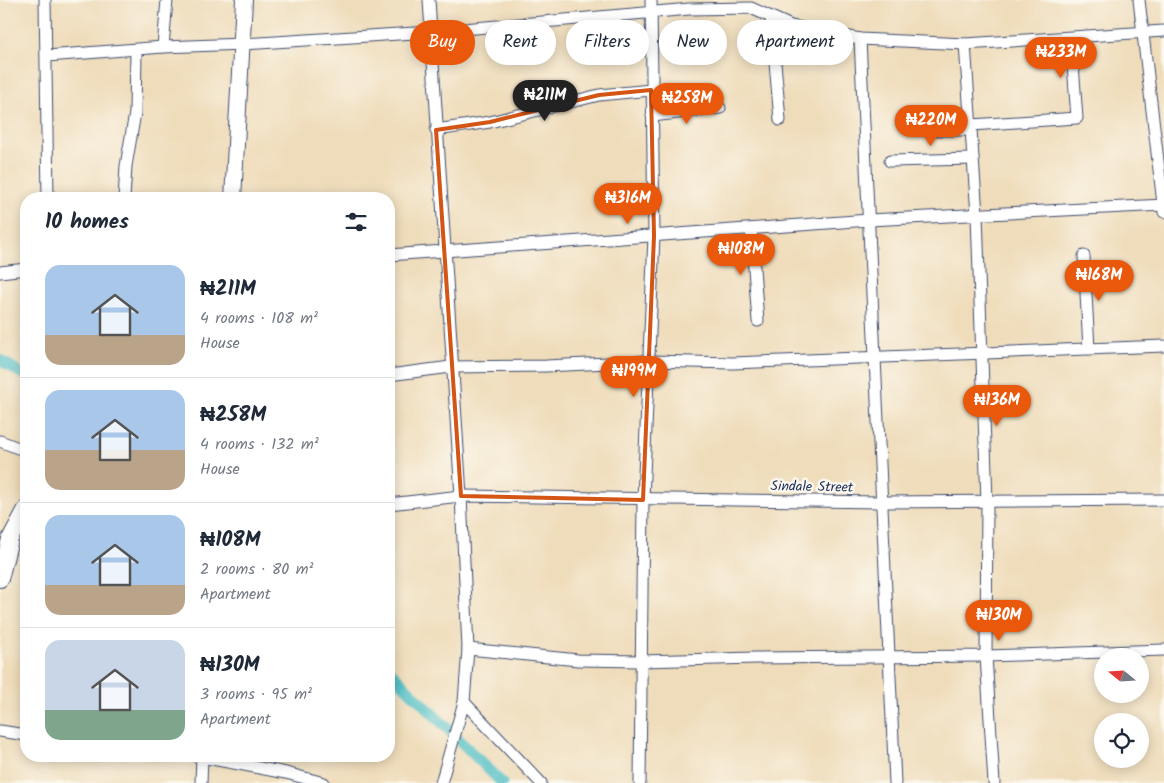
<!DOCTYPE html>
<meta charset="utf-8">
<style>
:root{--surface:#fff;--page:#f6f6f7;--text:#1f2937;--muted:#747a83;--line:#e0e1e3;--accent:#ea580c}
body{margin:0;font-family:Kalam,sans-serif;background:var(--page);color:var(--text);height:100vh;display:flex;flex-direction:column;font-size:19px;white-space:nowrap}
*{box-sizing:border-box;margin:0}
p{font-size:16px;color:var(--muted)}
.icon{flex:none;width:28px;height:28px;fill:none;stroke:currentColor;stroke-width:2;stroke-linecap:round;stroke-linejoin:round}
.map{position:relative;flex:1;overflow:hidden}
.details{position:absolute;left:20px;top:192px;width:375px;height:570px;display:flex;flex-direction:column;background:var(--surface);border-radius:20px;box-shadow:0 2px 12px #0003}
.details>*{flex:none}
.hud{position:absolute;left:410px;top:20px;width:475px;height:45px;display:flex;gap:10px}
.needle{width:32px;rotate:288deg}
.controls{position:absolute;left:1094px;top:648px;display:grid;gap:10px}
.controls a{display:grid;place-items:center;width:55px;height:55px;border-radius:50%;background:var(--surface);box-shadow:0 2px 12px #0003;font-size:25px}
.price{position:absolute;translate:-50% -42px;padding:0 11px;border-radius:18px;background:var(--accent);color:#fff;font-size:16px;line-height:32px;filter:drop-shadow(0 1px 2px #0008)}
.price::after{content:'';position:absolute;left:50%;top:30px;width:15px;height:11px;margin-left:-8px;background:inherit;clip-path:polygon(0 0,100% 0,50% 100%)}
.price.active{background:#222;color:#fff}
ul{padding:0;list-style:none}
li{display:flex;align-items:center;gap:15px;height:125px;padding:0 25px}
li+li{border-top:1px solid var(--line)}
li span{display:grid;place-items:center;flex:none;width:140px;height:100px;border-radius:15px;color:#555}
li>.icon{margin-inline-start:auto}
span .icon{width:60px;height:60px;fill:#fffc;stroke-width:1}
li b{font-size:21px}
h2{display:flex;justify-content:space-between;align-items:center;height:60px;padding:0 25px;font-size:21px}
.chip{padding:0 18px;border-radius:22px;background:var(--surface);box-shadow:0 2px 12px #0003;font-size:18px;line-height:45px}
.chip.active{background:var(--accent);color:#fff}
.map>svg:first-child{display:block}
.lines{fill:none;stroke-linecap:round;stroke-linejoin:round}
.canal{stroke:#51bfc6;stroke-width:11}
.street-casing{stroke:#3b496c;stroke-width:13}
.secondary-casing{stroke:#3b496c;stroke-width:18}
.street{stroke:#fff;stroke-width:11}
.secondary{stroke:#fff;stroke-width:16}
.marked{fill:none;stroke:#d45514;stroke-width:4;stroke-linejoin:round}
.labels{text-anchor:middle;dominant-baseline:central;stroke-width:5;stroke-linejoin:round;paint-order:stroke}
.street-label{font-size:14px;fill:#1b2f5e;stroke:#fbf7ec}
</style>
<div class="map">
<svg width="1164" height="783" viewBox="0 0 1164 783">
<rect width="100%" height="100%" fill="#fbf7ec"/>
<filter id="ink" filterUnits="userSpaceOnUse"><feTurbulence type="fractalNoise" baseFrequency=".02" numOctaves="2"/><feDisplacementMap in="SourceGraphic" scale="10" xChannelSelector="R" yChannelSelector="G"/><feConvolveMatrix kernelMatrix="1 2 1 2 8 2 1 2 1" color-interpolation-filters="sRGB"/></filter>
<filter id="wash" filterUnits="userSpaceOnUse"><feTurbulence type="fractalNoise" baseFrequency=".0096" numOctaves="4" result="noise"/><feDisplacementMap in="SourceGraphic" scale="20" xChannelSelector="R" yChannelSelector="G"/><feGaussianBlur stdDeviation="1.12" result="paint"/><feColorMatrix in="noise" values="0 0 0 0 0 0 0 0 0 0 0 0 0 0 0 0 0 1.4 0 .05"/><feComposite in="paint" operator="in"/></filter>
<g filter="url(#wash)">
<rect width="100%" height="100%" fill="#efdcba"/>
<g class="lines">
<g class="canal">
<path d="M0,360l26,16"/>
<path d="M389,670l113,113"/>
</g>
</g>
</g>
<g filter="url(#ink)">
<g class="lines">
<g class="street-casing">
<g id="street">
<path d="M45,0l3,199"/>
<path d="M429,0l32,496 7,153 -4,53 -23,81"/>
<path d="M1139,0l25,212"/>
<path d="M771,17l9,103"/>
<path d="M860,39l35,744"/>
<path d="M965,44l12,171 10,287 -1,154 8,127"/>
<path d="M163,47l4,-47"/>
<path d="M47,56l116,-9 80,-3 187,-12 260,-23 61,-1 40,18 69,13 105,5 199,-13"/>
<path d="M652,116l68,-8"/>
<path d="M971,125l106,-7 -6,-80"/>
<path d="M436,130l54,-8 109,-27 52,-5"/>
<path d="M915,130h56"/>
<path d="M890,161l83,-2"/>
<path d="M124,199l2,-33 9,-53 1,-63"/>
<path d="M751,229l7,92"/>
<path d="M389,255l480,-35 295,-15"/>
<path d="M1084,256l5,93"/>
<path d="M0,272l26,-3"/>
<path d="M389,375l62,-8 95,-1 103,-5 84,2 431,-17"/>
<path d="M0,441l26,10"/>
<path d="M389,504l72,-8 421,6 282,-2"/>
<path d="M468,649l110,11 63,1 115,-3 230,-2 178,-6"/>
<path d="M464,702l77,81"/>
<path d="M0,731l26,4"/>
<path d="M196,756l90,17 38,10"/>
<path d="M201,783l1,-26"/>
<path d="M640,783l3,-283 11,-264 -3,-236"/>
</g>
</g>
<g class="secondary-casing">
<g id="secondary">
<path d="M233,199l11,-199"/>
<path d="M0,579l10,-40 16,-30"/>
</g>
</g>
<use href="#street" class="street"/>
<use href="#secondary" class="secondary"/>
</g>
</g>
<path class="marked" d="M651,90l3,146 -11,264 -182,-4 -25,-366 54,-8 109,-27z"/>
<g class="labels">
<g class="street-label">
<text transform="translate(812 487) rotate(1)">Sindale Street</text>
</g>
</g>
</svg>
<div class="controls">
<a><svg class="needle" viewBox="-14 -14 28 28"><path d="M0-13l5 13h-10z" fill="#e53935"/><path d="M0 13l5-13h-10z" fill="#747a83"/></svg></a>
<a><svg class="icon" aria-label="locate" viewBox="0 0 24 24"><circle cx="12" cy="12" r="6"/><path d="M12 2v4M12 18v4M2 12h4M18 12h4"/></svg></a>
</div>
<b class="price" style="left:1061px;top:79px">₦233M</b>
<b class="price active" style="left:545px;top:122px">₦211M</b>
<b class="price" style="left:687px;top:125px">₦258M</b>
<b class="price" style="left:931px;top:147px">₦220M</b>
<b class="price" style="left:628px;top:225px">₦316M</b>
<b class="price" style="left:741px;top:276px">₦108M</b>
<b class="price" style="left:1099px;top:302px">₦168M</b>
<b class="price" style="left:634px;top:398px">₦199M</b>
<b class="price" style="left:997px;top:427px">₦136M</b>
<b class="price" style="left:999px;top:642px">₦130M</b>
<div class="hud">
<a class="chip active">Buy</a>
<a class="chip">Rent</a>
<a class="chip">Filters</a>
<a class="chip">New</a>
<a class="chip">Apartment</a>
</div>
<section class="details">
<h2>10 homes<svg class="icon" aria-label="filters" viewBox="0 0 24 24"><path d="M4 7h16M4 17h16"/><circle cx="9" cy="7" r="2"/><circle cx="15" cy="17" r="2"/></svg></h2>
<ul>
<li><span style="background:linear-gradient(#a9c7e8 70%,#b9a48a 0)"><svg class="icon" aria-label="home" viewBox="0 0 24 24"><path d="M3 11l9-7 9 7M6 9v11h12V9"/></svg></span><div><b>₦211M</b><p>4 rooms · 108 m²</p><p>House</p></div></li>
<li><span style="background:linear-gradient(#a9c7e8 60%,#b9a48a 0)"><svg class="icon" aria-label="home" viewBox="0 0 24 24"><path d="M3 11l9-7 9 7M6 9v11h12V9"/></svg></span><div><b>₦258M</b><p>4 rooms · 132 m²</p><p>House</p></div></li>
<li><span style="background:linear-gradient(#a9c7e8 70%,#b9a48a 0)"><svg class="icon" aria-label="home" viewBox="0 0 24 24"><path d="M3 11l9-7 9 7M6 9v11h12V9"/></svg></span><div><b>₦108M</b><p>2 rooms · 80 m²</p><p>Apartment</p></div></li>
<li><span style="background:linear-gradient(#c9d6e8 70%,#7fa58c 0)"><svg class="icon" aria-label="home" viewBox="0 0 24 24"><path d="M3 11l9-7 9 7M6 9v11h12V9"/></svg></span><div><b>₦130M</b><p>3 rooms · 95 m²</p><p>Apartment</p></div></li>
</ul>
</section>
</div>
